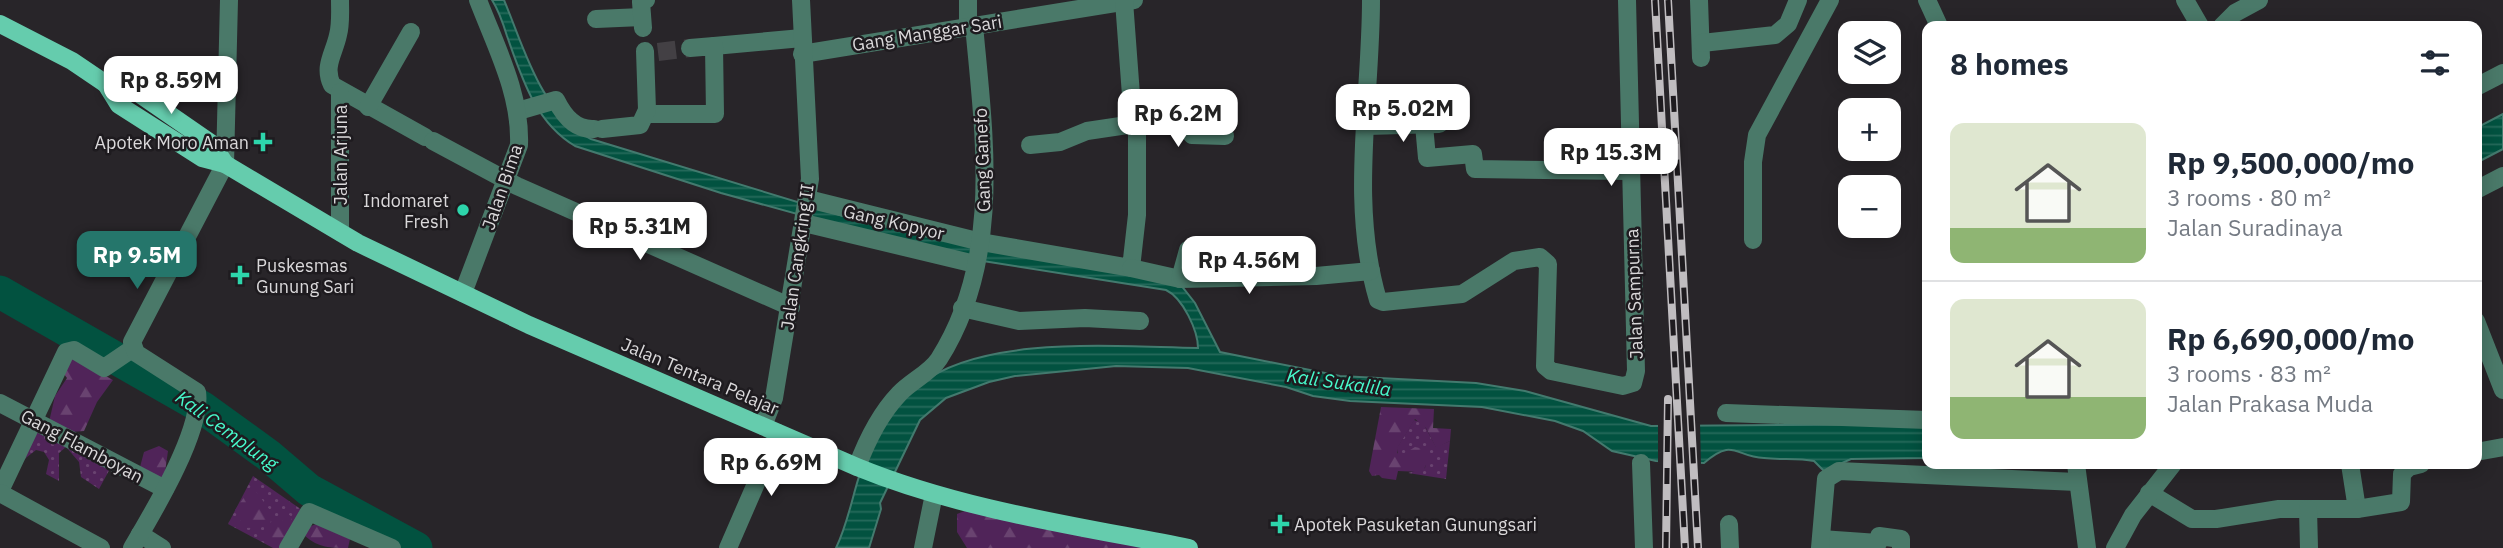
<!DOCTYPE html>
<meta charset="utf-8">
<style>
:root{--surface:#fff;--page:#f2f2f3;--text:#1f2937;--muted:#747a83;--line:#e0e1e3;--accent:#25766b}
body{margin:0;font-family:"IBM Plex Sans",sans-serif;background:var(--page);color:var(--text);height:100vh;display:flex;flex-direction:column;font-size:26px;white-space:nowrap}
*{box-sizing:border-box;margin:0}
p{font-size:23px;color:var(--muted)}
.icon{flex:none;width:38px;height:38px;fill:none;stroke:currentColor;stroke-width:2;stroke-linecap:round;stroke-linejoin:round}
.map{position:relative;flex:1;overflow:hidden}
.details{position:absolute;left:1922px;top:21px;width:560px;height:448px;display:flex;flex-direction:column;background:var(--surface);border-radius:14px;box-shadow:0 4px 18px #0003}
.details>*{flex:none}
.buttons{position:absolute;left:1838px;top:21px;display:grid;gap:14px}
.buttons a{display:grid;place-items:center;width:63px;height:63px;border-radius:14px;background:var(--surface);box-shadow:0 4px 18px #0003;font-size:35px}
.price{position:absolute;translate:-50% -60px;padding:0 16px;border-radius:14px;background:#fff;color:#222;font-size:23px;line-height:46px;filter:drop-shadow(0 2px 4px #0008)}
.price::after{content:'';position:absolute;left:50%;top:42px;width:21px;height:16px;margin-left:-10px;background:inherit;clip-path:polygon(0 0,100% 0,50% 100%)}
.price.active{background:var(--accent);color:#fff}
ul{padding:0;list-style:none}
li{display:flex;align-items:center;gap:21px;height:175px;padding:0 28px}
li+li{border-top:2px solid var(--line)}
li span{display:grid;place-items:center;flex:none;width:196px;height:140px;border-radius:14px;color:#555}
li>.icon{margin-inline-start:auto}
span .icon{width:84px;height:84px;fill:#fffc;stroke-width:1}
li b{font-size:30px}
h2{display:flex;justify-content:space-between;align-items:center;height:84px;padding:0 28px;font-size:30px}
.map>svg:first-child{display:block}
.grass{fill:url(#grass-dots)}
.forest{fill:url(#forest-firs)}
.water{fill:url(#water-rules);stroke:#437a6e;stroke-width:2}
.pier{fill:#282529}
.lines{fill:none;stroke-linecap:round;stroke-linejoin:round}
.river{stroke:#025240;stroke-width:33}
.minor-tunnel{stroke:#434044;stroke-width:18;stroke-dasharray:18 9;stroke-linecap:butt}
.minor{stroke:#4a7969;stroke-width:18}
.major{stroke:#65ccad;stroke-width:18}
.rail-casing{stroke:#c0bdc0;stroke-width:8}
.rail{stroke:#1e1b1f;stroke-width:5;stroke-dasharray:16;stroke-linecap:butt}
.poi-dot{fill:#2dd5ab;stroke:#1e1b1f;stroke-width:2.5}
.labels{text-anchor:middle;dominant-baseline:central;stroke-width:5;stroke-linejoin:round;paint-order:stroke}
.street-label{font-size:18px;fill:#dad8da;stroke:#1e1b1f}
.poi-label{font-size:18px;fill:#dad8da;stroke:#1e1b1f;text-anchor:end}
.water-label{font-size:19px;font-style:italic;fill:#47facc;stroke:#1e1b1f}
</style>
<div class="map">
<svg width="2503" height="548" viewBox="0 0 2503 548">
<defs>
<pattern id="grass-dots" width="8" height="8" patternUnits="userSpaceOnUse" patternTransform="scale(1.75)"><rect width="8" height="8" fill="#502459"/><path d="M2 2h.1M6 6h.1" fill="none" stroke="#694370" stroke-width="1.8" stroke-linecap="round"/></pattern>
<pattern id="forest-firs" width="22" height="20" patternUnits="userSpaceOnUse" patternTransform="scale(1.75)"><rect width="22" height="20" fill="#502459"/><path d="M5 1l3.5 6h-7zM16 11l3.5 6h-7z" fill="#694370"/></pattern>
<pattern id="water-rules" width="6" height="5" patternUnits="userSpaceOnUse" patternTransform="scale(1.75)"><rect width="6" height="5" fill="#025240"/><path d="M0 2.5h6" fill="none" stroke="#266a5b"/></pattern>
</defs>
<rect width="100%" height="100%" fill="#282529"/>
<g class="grass">
<path d="M1414,420l9,3 13,24 14,-6 -4,38 -38,-6 17,-5 1,-5 -28,-7 -1,-8z"/>
<path d="M39,430l73,35 -13,24 -18,-12 -2,-15 -13,-15 -7,6v28l-13,-7 3,-14 -5,-8 -8,-2 -14,11 9,-27z"/>
<path d="M253,476l49,34 -20,38h-9l-45,-24z"/>
</g>
<g class="forest">
<path d="M70,356l43,24 -16,22 -13,29 -13,1 -22,-10 6,-26 12,-18 -3,-4z"/>
<path d="M1381,407l53,2 -1,19 18,1 -1,12 -14,7 -10,-20 -11,-9 -17,28 -1,6 5,2 13,-8 9,2c6,6 3,17 -2,23l-24,-1 -2,9 -14,-2 -3,-3 -7,1 -3,-5z"/>
<path d="M159,446l9,5 -4,28 -24,-12 4,-15z"/>
<path d="M252,486l20,27 -2,14 7,-1 11,-12 4,3v7l-13,22 -13,-5 -2,-14 -19,1 -6,-4 4,-11 -8,-3z"/>
<path d="M967,510l210,38h-210l-10,-16v-18z"/>
<path d="M316,524l34,15 -2,9c-18,0 -29,0 -43,-12l4,-9z"/>
</g>
<g class="water">
<path d="M492,0h12c21,50 36,112 87,139l272,83 317,62 15,19 25,49 120,24 136,7 49,8 126,35 276,-2v34l-76,1 -27,12 -10,-10c-17,-3 -33,-1 -50,-3 -29,-1 -30,-21 -60,5l-48,-2 -44,-10 -29,-20 -28,-10 -73,-14 -132,-6 -37,-5 -27,-9 -98,-19 -72,-2 -101,10 -26,6 -43,16 -26,22 -40,83 1,6 -12,39h-33c16,-33 18,-69 35,-101 12,-23 28,-48 49,-63 66,-50 199,-37 278,-36 0,-17 -15,-50 -32,-58l-183,-29 -95,-22 -167,-46 -146,-47c-40,-24 -53,-68 -68,-110 -4,-13 -8,-25 -15,-36z"/>
<path d="M2503,114v35l-27,14v-35z"/>
</g>
<path class="pier" d="M1700,422l1,44 -43,-2v-41z"/>
<g class="lines">
<path class="river" d="M0,292l203,116 65,47 41,35 107,58"/>
<path class="minor-tunnel" d="M658,52l32,-4"/>
<g class="minor">
<path d="M340,0c0,12 1,24 -2,35 -4,19 -15,31 -6,50l93,52"/>
<path d="M968,0v25"/>
<path d="M1371,0c0,99 -22,203 7,300l5,2 79,-8 52,-33 26,-4 8,7 -3,102 6,5 72,15 10,-3 3,-12 -9,-371"/>
<path d="M1699,0l2,58"/>
<path d="M1927,0l12,26"/>
<path d="M2185,0l15,26"/>
<path d="M596,19l46,-2"/>
<path d="M2222,26l13,-13 24,-13"/>
<path d="M643,28l-2,-26 5,-2"/>
<path d="M1702,43l73,-8 13,-11 10,-24"/>
<path d="M714,46l88,-8"/>
<path d="M802,54l332,-54"/>
<path d="M2476,87l27,-14"/>
<path d="M368,107l43,-75"/>
<path d="M518,111l38,-11c8,16 19,30 38,29"/>
<path d="M646,114h69l-1,-68 -24,2"/>
<path d="M1133,122l51,2 8,11 33,1"/>
<path d="M1424,125l3,33 46,-4 2,15 155,2"/>
<path d="M1366,126l73,-2"/>
<path d="M602,129l38,-4 7,-15 -2,-59"/>
<path d="M433,141l84,45 274,121"/>
<path d="M1030,145l30,-3 27,-11 47,-7"/>
<path d="M2476,190l27,-14"/>
<path d="M808,199l173,43 150,26 6,-53v-86l-4,-7 -9,-121"/>
<path d="M804,223l171,41"/>
<path d="M340,232v-140"/>
<path d="M1753,240v-78l4,-27 73,-135"/>
<path d="M1131,268l49,11 136,-3 55,-5"/>
<path d="M1180,279l8,-29 110,-4"/>
<path d="M463,293l56,-148c2,-51 -23,-98 -41,-145"/>
<path d="M962,308l57,13 66,-3 55,3"/>
<path d="M2476,321l27,69"/>
<path d="M0,403l165,86"/>
<path d="M1726,413l201,7"/>
<path d="M763,426l11,-28 36,-219 -9,-179"/>
<path d="M2476,452l27,-5"/>
<path d="M1641,463l3,85"/>
<path d="M2076,464l11,84"/>
<path d="M2350,464l7,45"/>
<path d="M857,467c10,-27 22,-52 42,-73 12,-13 31,-21 40,-35 64,-101 45,-223 35,-334"/>
<path d="M0,491l66,-139 8,-2 30,18 28,-19"/>
<path d="M0,493l101,55"/>
<path d="M2149,493l43,26h24l63,-10h78l44,-7 1,-28 7,-7 12,-3"/>
<path d="M2308,509l1,39"/>
<path d="M1729,524l1,24"/>
<path d="M140,534l22,14"/>
<path d="M1821,539l57,4 1,-7 22,3v9"/>
<path d="M132,548c20,-34 71,-118 65,-156l-61,-39 -4,-11 93,-178 4,-164"/>
<path d="M288,548l21,-36 83,36"/>
<path d="M728,548l50,-115"/>
<path d="M923,548l11,-54"/>
<path d="M1820,548l6,-69 13,-8 238,11"/>
<path d="M2115,548l18,-33 40,-51"/>
</g>
<g class="major">
<path d="M0,24l72,37 34,23 25,4 81,56 13,20"/>
<path d="M106,84l13,21 83,53 23,6 133,79 171,82 328,142c105,43 221,59 332,81"/>
</g>
<g class="rail-casing">
<g id="rail">
<path d="M1655,0l30,548"/>
<path d="M1668,0l30,548"/>
<path d="M1666,548l2,-149"/>
</g>
</g>
<use href="#rail" class="rail"/>
</g>
<g class="poi-dot">
<path d="M259.5 131.5h7v7h7v7h-7v7h-7v-7h-7v-7h7z"/>
<circle cx="463" cy="210" r="7"/>
<path d="M236.5 264.5h7v7h7v7h-7v7h-7v-7h-7v-7h7z"/>
<path d="M1276.5 513.5h7v7h7v7h-7v7h-7v-7h-7v-7h7z"/>
</g>
<g class="labels">
<g class="street-label">
<text transform="translate(927 33) rotate(-9)">Gang Manggar Sari</text>
<text transform="translate(340 155) rotate(-90)">Jalan Arjuna</text>
<text transform="translate(982 160) rotate(-92)">Gang Ganefo</text>
<text transform="translate(502 187) rotate(-71)">Jalan Bima</text>
<text transform="translate(894 222) rotate(13)">Gang Kopyor</text>
<text transform="translate(797 257) rotate(-82)">Jalan Cangkring II</text>
<text transform="translate(1634 294) rotate(-92)">Jalan Sampurna</text>
<text transform="translate(700 376) rotate(23)">Jalan Tentara Pelajar</text>
<text transform="translate(82 446) rotate(28)">Gang Flamboyan</text>
</g>
<g class="poi-label">
<text x="249" y="142">Apotek Moro Aman</text>
<text x="449" y="200">Indomaret<tspan x="449" dy="21">Fresh</tspan></text>
<text x="256" y="265" text-anchor="start">Puskesmas<tspan x="256" dy="21">Gunung Sari</tspan></text>
<text x="1294" y="524" text-anchor="start">Apotek Pasuketan Gunungsari</text>
</g>
<g class="water-label">
<text transform="translate(1339 382) rotate(8)">Kali Sukalila</text>
<text transform="translate(227 430) rotate(36)">Kali Cemplung</text>
</g>
</g>
</svg>
<div class="buttons">
<a><svg class="icon" aria-label="layers" viewBox="0 0 24 24"><path d="M12 4l9 5-9 5-9-5zM3 14l9 5 9-5"/></svg></a>
<a>+</a>
<a>−</a>
</div>
<b class="price" style="left:171px;top:116px">Rp 8.59M</b>
<b class="price" style="left:1403px;top:144px">Rp 5.02M</b>
<b class="price" style="left:1178px;top:149px">Rp 6.2M</b>
<b class="price" style="left:1611px;top:188px">Rp 15.3M</b>
<b class="price" style="left:640px;top:262px">Rp 5.31M</b>
<b class="price active" style="left:137px;top:291px">Rp 9.5M</b>
<b class="price" style="left:1249px;top:296px">Rp 4.56M</b>
<b class="price" style="left:771px;top:498px">Rp 6.69M</b>
<section class="details">
<h2>8 homes<svg class="icon" aria-label="filters" viewBox="0 0 24 24"><path d="M4 7h16M4 17h16"/><circle cx="9" cy="7" r="2"/><circle cx="15" cy="17" r="2"/></svg></h2>
<ul>
<li><span style="background:linear-gradient(#dfe7d0 75%,#8fb573 0)"><svg class="icon" aria-label="home" viewBox="0 0 24 24"><path d="M3 11l9-7 9 7M6 9v11h12V9"/></svg></span><div><b>Rp 9,500,000/mo</b><p>3 rooms · 80 m²</p><p>Jalan Suradinaya</p></div></li>
<li><span style="background:linear-gradient(#dfe7d0 70%,#8fb573 0)"><svg class="icon" aria-label="home" viewBox="0 0 24 24"><path d="M3 11l9-7 9 7M6 9v11h12V9"/></svg></span><div><b>Rp 6,690,000/mo</b><p>3 rooms · 83 m²</p><p>Jalan Prakasa Muda</p></div></li>
</ul>
</section>
</div>
